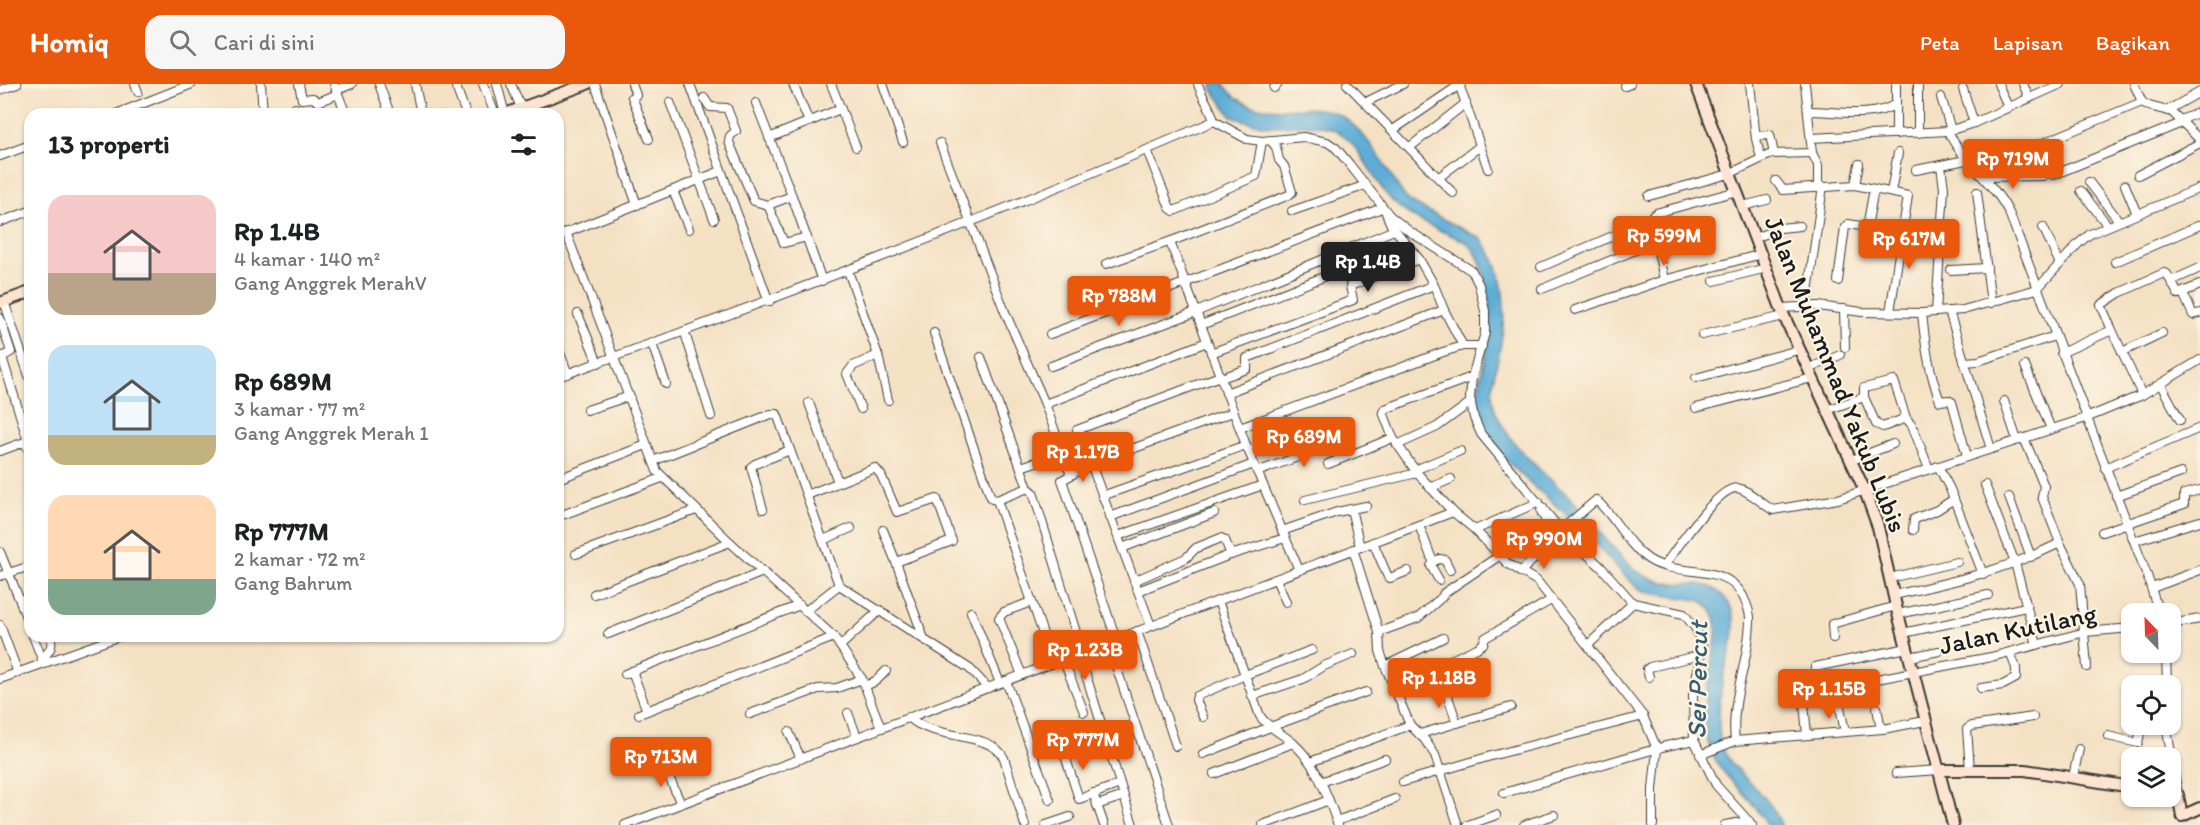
<!DOCTYPE html>
<html lang="id">
<meta charset="utf-8">
<style>
:root{--surface:#fff;--page:#f6f6f6;--text:#202124;--muted:#757577;--accent:#ea580c}
body{margin:0;font-family:Itim,sans-serif;background:var(--page);color:var(--text);height:100vh;display:flex;flex-direction:column;font-size:22px;white-space:nowrap}
*{box-sizing:border-box;margin:0}
p{font-size:20px;color:var(--muted)}
.icon{flex:none;width:33px;height:33px;fill:none;stroke:currentColor;stroke-width:2;stroke-linecap:round;stroke-linejoin:round}
.map{position:relative;flex:1;overflow:hidden}
.sheet{position:absolute;left:24px;top:24px;width:540px;height:534px;display:flex;flex-direction:column;background:var(--surface);border-radius:18px;box-shadow:0 2px 4px #0004}
.sheet>*{flex:none}
.needle{width:39px;rotate:337deg}
.fabs{position:absolute;left:2121px;top:519px;display:grid;gap:12px}
.fabs a{display:grid;place-items:center;width:60px;height:60px;border-radius:12px;background:var(--surface);box-shadow:0 2px 4px #0004;font-size:30px}
.price{position:absolute;translate:-50% -51px;padding:0 14px;border-radius:6px;background:var(--accent);color:#fff;font-size:20px;line-height:39px;filter:drop-shadow(0 2px 3px #0008)}
.price::after{content:'';position:absolute;left:50%;top:36px;width:18px;height:14px;margin-left:-9px;background:inherit;clip-path:polygon(0 0,100% 0,50% 100%)}
.price.selected{background:#222;color:#fff}
ul{padding:0;list-style:none}
li{display:flex;align-items:center;gap:18px;height:150px;padding:0 24px}
li span{display:grid;place-items:center;flex:none;width:168px;height:120px;border-radius:18px;color:#555}
li>.icon{margin-inline-start:auto}
span .icon{width:72px;height:72px;fill:#fffc;stroke-width:1}
li b{font-size:26px}
h2{display:flex;justify-content:space-between;align-items:center;height:72px;padding:0 24px;font-size:26px}
header{display:flex;align-items:center;gap:36px;box-sizing:border-box;height:84px;padding:0 30px;background:var(--accent);color:#fff}
header strong{font-size:28px}
nav{display:flex;gap:33px;margin-inline-start:auto;font-size:21px}
.search{width:420px;height:54px;background:var(--page);display:flex;align-items:center;gap:15px;box-sizing:border-box;padding:0 21px;border-radius:18px;color:var(--muted);font-size:22px}
.map>svg:first-child{display:block}
.water{fill:#5dadd7;stroke:#3c647a;stroke-width:1.5}
.lines{fill:none;stroke-linecap:round;stroke-linejoin:round}
.street-casing{stroke:#3c3a35;stroke-width:10}
.secondary-casing{stroke:#3c3a35;stroke-width:14}
.street{stroke:#fff;stroke-width:8}
.secondary{stroke:#fde4d1;stroke-width:10}
.labels{text-anchor:middle;dominant-baseline:central;stroke-width:4.5;stroke-linejoin:round;paint-order:stroke}
.street-label{font-size:26px;fill:#1c1c1c;stroke:#fcf5e5}
.water-label{font-size:27px;font-style:italic;fill:#395d70;stroke:#fcf5e5}
</style>
<header>
<strong>Homiq</strong>
<div class="search"><svg class="icon" aria-label="search" viewBox="0 0 24 24"><circle cx="10" cy="10" r="6"/><path d="M15 15l6 6"/></svg>Cari di sini</div>
<nav><a>Peta</a><a>Lapisan</a><a>Bagikan</a></nav>
</header>
<div class="map">
<svg width="2200" height="741" viewBox="0 0 2200 741">
<rect width="100%" height="100%" fill="#fcf5e5"/>
<filter id="ink" filterUnits="userSpaceOnUse"><feTurbulence type="fractalNoise" baseFrequency=".0167" numOctaves="2"/><feDisplacementMap in="SourceGraphic" scale="12" xChannelSelector="R" yChannelSelector="G"/><feConvolveMatrix kernelMatrix="1 2 1 2 8 2 1 2 1" color-interpolation-filters="sRGB"/></filter>
<filter id="wash" filterUnits="userSpaceOnUse"><feTurbulence type="fractalNoise" baseFrequency=".008" numOctaves="4" result="noise"/><feDisplacementMap in="SourceGraphic" scale="24" xChannelSelector="R" yChannelSelector="G"/><feGaussianBlur stdDeviation="1.35" result="paint"/><feColorMatrix in="noise" values="0 0 0 0 0 0 0 0 0 0 0 0 0 0 0 0 0 1.4 0 .05"/><feComposite in="paint" operator="in"/></filter>
<g filter="url(#wash)">
<rect width="100%" height="100%" fill="#f4e1c4"/>
<path class="water" d="M1212,0h12c29,45 84,10 119,33 27,18 44,54 62,80l7,6 68,35c29,33 27,80 18,120 -4,20 -10,37 -1,57 17,37 51,60 78,88 16,17 50,63 68,72 8,4 17,7 26,8 21,2 39,-4 55,14 21,23 4,56 -1,82 -3,19 -6,40 -3,59 4,33 50,52 61,87h-14c-21,-41 -61,-50 -62,-104 -1,-15 2,-32 4,-46 4,-23 19,-63 -10,-75l-51,-7 -10,-5c-22,-19 -40,-43 -60,-63 -29,-28 -87,-67 -98,-107 -8,-30 7,-57 10,-86 2,-19 -4,-64 -15,-80 -2,-4 -6,-7 -9,-10 -27,-13 -60,-23 -79,-47 -16,-19 -26,-48 -47,-62 -20,-13 -46,-6 -68,-7 -13,0 -28,-6 -40,-9l-19,-27z"/>
</g>
<g filter="url(#ink)">
<g class="lines">
<g class="street-casing">
<g id="street">
<path d="M135,0l3,8"/>
<path d="M261,0l2,30"/>
<path d="M299,0l3,15 11,-1 5,4 20,-8"/>
<path d="M334,0l12,30"/>
<path d="M379,0l11,30"/>
<path d="M415,0l6,30"/>
<path d="M455,0l11,30"/>
<path d="M483,0l12,30"/>
<path d="M497,0l8,30"/>
<path d="M511,0l10,24"/>
<path d="M595,0l42,121"/>
<path d="M632,0l4,11 -4,2 17,42"/>
<path d="M690,0l79,218"/>
<path d="M793,0l16,38"/>
<path d="M831,0l25,63"/>
<path d="M883,0l20,58"/>
<path d="M1347,0l106,109"/>
<path d="M1459,0l29,85"/>
<path d="M1750,0l6,55 5,19"/>
<path d="M1805,0l7,69 6,12v23"/>
<path d="M1896,0v50"/>
<path d="M1918,0v49"/>
<path d="M1998,0l10,23"/>
<path d="M2023,0l6,14"/>
<path d="M2061,0l-87,39 -26,8c15,33 47,51 62,84l138,363 11,36"/>
<path d="M2134,0l8,18 7,4 23,6 28,28"/>
<path d="M1625,2l5,-2"/>
<path d="M1274,4l4,-4"/>
<path d="M1963,5l11,34"/>
<path d="M0,6l17,-6"/>
<path d="M336,6l16,-6"/>
<path d="M1941,13l10,33"/>
<path d="M704,14l6,9 17,1 9,23 -6,5 -1,6 25,59 14,4 24,-9 -36,-93"/>
<path d="M670,18l44,117"/>
<path d="M1366,18l37,-18"/>
<path d="M532,20l3,10"/>
<path d="M295,24l2,6"/>
<path d="M2168,26l32,-18"/>
<path d="M1809,27c27,0 63,8 87,-7"/>
<path d="M116,30l76,-30"/>
<path d="M2181,36l19,-8"/>
<path d="M1214,37l33,18 15,2 41,-4 24,5 9,6 14,17 40,51 19,15 63,40 7,14 6,26v22l-13,44 -2,21 4,20 7,16 78,94 42,39 32,36 51,11 12,15 6,17 -9,50 1,44 22,45 36,40"/>
<path d="M1393,46l68,-46"/>
<path d="M1756,52l14,-1 4,19"/>
<path d="M769,54l71,-29"/>
<path d="M1811,54l137,-7"/>
<path d="M940,59l65,169 40,92 26,71"/>
<path d="M1410,63l56,-44"/>
<path d="M1147,66l23,58 4,3 82,-35 6,-35"/>
<path d="M2013,69l13,-3 116,-48"/>
<path d="M0,72l30,-11"/>
<path d="M1916,86l25,-5"/>
<path d="M2053,91l131,-53"/>
<path d="M2138,91l62,-32"/>
<path d="M1984,93l59,-1"/>
<path d="M1438,94l42,-32"/>
<path d="M1776,97l7,9 72,-5 53,11 -18,116"/>
<path d="M2089,98l30,39"/>
<path d="M1855,101l4,-21"/>
<path d="M2125,101l12,29"/>
<path d="M673,107l16,38"/>
<path d="M2081,107l27,35"/>
<path d="M1891,108l7,-39"/>
<path d="M1977,108l14,111"/>
<path d="M792,112l30,85"/>
<path d="M1649,112l80,-22 42,-20 41,-1"/>
<path d="M768,121l16,38 23,-6"/>
<path d="M1743,122l24,-6"/>
<path d="M1292,127l74,-26"/>
<path d="M1386,129l5,12 28,34 15,26 10,25 19,36"/>
<path d="M1651,133l13,63"/>
<path d="M0,138l30,-11"/>
<path d="M1903,141l20,3"/>
<path d="M2043,143l17,37"/>
<path d="M566,148l91,239 73,71 104,95 28,42 19,49"/>
<path d="M558,152l163,-65"/>
<path d="M1755,154l25,-10 20,-2"/>
<path d="M1170,158l76,203 53,125"/>
<path d="M2115,178l85,-37"/>
<path d="M1106,180l71,-25 112,-44 3,-3 -8,-26 -5,-6 -3,-13 -5,-6"/>
<path d="M1541,183l104,-45 11,-9 81,-22"/>
<path d="M1951,186l36,-2"/>
<path d="M848,187l30,84 10,45"/>
<path d="M1714,197l53,-13"/>
<path d="M1838,197l7,-54 3,-3 19,3 7,-38"/>
<path d="M2171,197l29,-13"/>
<path d="M1542,205l115,-48"/>
<path d="M2183,209l10,22 7,-2"/>
<path d="M4,217l26,78"/>
<path d="M1806,222l17,-120"/>
<path d="M1781,224l37,-2 44,6 60,1 41,-3 74,-21 42,-46 11,-9 110,-46"/>
<path d="M1844,225l1,38"/>
<path d="M1575,226l89,-30 98,-26"/>
<path d="M1949,227l42,138"/>
<path d="M1936,228l8,-123 -3,-24 25,-5"/>
<path d="M1922,229c3,31 7,59 18,88l8,-1 4,2 15,54"/>
<path d="M578,230l20,49"/>
<path d="M0,234l11,34 -9,5 26,84"/>
<path d="M1201,241l199,-78 4,-4"/>
<path d="M2112,246l30,65"/>
<path d="M685,249l26,83"/>
<path d="M934,249l56,162 2,4 5,1 56,163"/>
<path d="M1050,250l332,-126"/>
<path d="M1702,251l82,-19"/>
<path d="M652,260l14,40"/>
<path d="M558,264l10,26"/>
<path d="M2122,268l40,-19"/>
<path d="M1211,269l142,-53 -3,-14 69,-27"/>
<path d="M2061,269l51,-23 -11,-25 18,-12 45,-20 3,1 11,20 22,-9"/>
<path d="M981,273l47,131 5,4 49,160"/>
<path d="M1964,278l14,-1 77,-25"/>
<path d="M1051,282l145,-54 198,-82"/>
<path d="M2025,282l26,63"/>
<path d="M1808,285l32,-14"/>
<path d="M558,293c221,-79 440,-162 656,-256 -3,-14 -12,-23 -16,-37"/>
<path d="M1472,293l-87,32 -2,3 10,26 24,35 36,39 22,18 33,34 29,17 106,135 14,33 -4,40v36"/>
<path d="M1221,294l26,-9v-11l187,-73"/>
<path d="M1696,294l102,-28"/>
<path d="M2161,301l19,35"/>
<path d="M1226,309l218,-83"/>
<path d="M1864,313l12,27 7,3 23,-9"/>
<path d="M2004,317l13,39"/>
<path d="M809,319l29,79"/>
<path d="M1045,320l162,-62"/>
<path d="M1696,324l116,-30"/>
<path d="M861,325l-14,-35 6,-8 25,-11"/>
<path d="M587,326l43,-14"/>
<path d="M1827,326l37,-13v-9l30,-7 12,37 6,7 17,44"/>
<path d="M1240,344l203,-76 20,-6h19"/>
<path d="M1077,346l143,-54"/>
<path d="M2024,354l20,48 -2,11 18,46 20,41 7,83"/>
<path d="M25,358l5,11"/>
<path d="M1397,361l40,-18 34,-25"/>
<path d="M0,367l30,-11"/>
<path d="M1249,367l55,-23"/>
<path d="M1852,376l41,-16"/>
<path d="M653,377l118,-47h6l62,171 131,84 18,19"/>
<path d="M1091,380l60,162"/>
<path d="M1328,380l65,-26"/>
<path d="M1938,382l12,23 33,85"/>
<path d="M1021,383l41,-14"/>
<path d="M2105,384l95,-40"/>
<path d="M1415,386l45,-19"/>
<path d="M1257,388l84,-31"/>
<path d="M558,395l88,-34"/>
<path d="M1985,401l30,78 22,82"/>
<path d="M1430,404l21,-9"/>
<path d="M807,411l68,-27 6,7 16,37 40,-13 15,42 -56,21"/>
<path d="M1102,412l144,-51"/>
<path d="M2116,412l65,-23"/>
<path d="M2009,413l22,60"/>
<path d="M997,416l31,-12"/>
<path d="M1305,416l112,-27"/>
<path d="M1543,424l-2,3c4,12 17,24 27,31"/>
<path d="M763,425l-12,-42 4,-3 35,-14"/>
<path d="M1351,425l9,38"/>
<path d="M562,431l100,-37"/>
<path d="M1110,433l144,-53"/>
<path d="M1419,441l12,32 3,4 6,-2 5,1 5,10"/>
<path d="M883,446l13,32 27,74"/>
<path d="M1475,446l64,-28"/>
<path d="M1561,446l35,-30c20,17 30,44 52,59 29,20 75,1 95,37 3,7 7,15 7,22 0,43 -20,80 -15,123"/>
<path d="M1913,446l1,-11 23,-9 17,-11"/>
<path d="M1282,447l55,-19 29,-6"/>
<path d="M2102,448l82,-28v-10l16,-4"/>
<path d="M1118,452l145,-51"/>
<path d="M823,456l28,-12"/>
<path d="M2134,457l66,-20"/>
<path d="M1373,458l15,35 2,1 18,-7"/>
<path d="M1122,464l92,-35"/>
<path d="M1353,465l26,83 1,19 5,15 25,59 15,15 10,15 23,70"/>
<path d="M0,468l20,49 10,3"/>
<path d="M576,470l120,-44"/>
<path d="M1434,477l-3,5 8,14"/>
<path d="M1664,482c12,-16 53,-79 73,-78 13,2 24,16 36,22l65,-11 248,-81 56,-23 58,-35"/>
<path d="M1520,488l39,-36"/>
<path d="M0,492l30,-10"/>
<path d="M1890,494l67,-16"/>
<path d="M1276,495l10,23"/>
<path d="M1134,497l52,-23 10,-10 25,-10 4,2 6,15"/>
<path d="M2152,504l48,-18"/>
<path d="M1138,507l89,-35 58,-18"/>
<path d="M594,510l136,-52"/>
<path d="M1894,511c58,-13 112,-25 166,-52"/>
<path d="M20,517l10,27"/>
<path d="M1218,517l42,115c8,12 22,17 33,27 24,21 34,52 45,82"/>
<path d="M807,526l32,-25"/>
<path d="M971,528l29,71"/>
<path d="M1898,530l90,-19"/>
<path d="M2170,540l30,-5"/>
<path d="M0,541l18,48"/>
<path d="M1137,547l39,115"/>
<path d="M1379,548l39,-14 24,-21 2,-4 55,-37"/>
<path d="M1903,549l123,-26"/>
<path d="M608,550l155,-62"/>
<path d="M33,552l11,28"/>
<path d="M1833,554l-1,-14 64,-18"/>
<path d="M1116,555l-54,-159 29,-16 142,-52"/>
<path d="M1108,558l61,183"/>
<path d="M1588,561l45,-42"/>
<path d="M840,562l40,-36"/>
<path d="M2166,568l1,34"/>
<path d="M1079,569l54,172"/>
<path d="M1910,573l29,-6"/>
<path d="M1063,575l21,53"/>
<path d="M42,576c7,-9 12,-13 8,-24"/>
<path d="M1385,582l58,-28"/>
<path d="M1815,583l92,-19"/>
<path d="M632,587l15,40"/>
<path d="M625,590l175,-69"/>
<path d="M1022,591l-23,-57 5,-6 27,-10"/>
<path d="M1649,593l-2,-8 3,-2 51,-12"/>
<path d="M0,595l120,-43"/>
<path d="M1006,597l44,119"/>
<path d="M866,602l11,-6 9,-9"/>
<path d="M1394,602l83,-38 6,-4 2,-6 66,-38"/>
<path d="M1836,603l9,45"/>
<path d="M1445,604l12,35"/>
<path d="M1981,604l22,-3 13,-7v-10l-6,-16"/>
<path d="M1825,605l166,-32 94,-25 47,-4"/>
<path d="M1252,612l51,-17 21,-13 29,-12"/>
<path d="M1804,619l3,32"/>
<path d="M1877,624l4,21"/>
<path d="M848,629l9,24"/>
<path d="M639,630l195,-77"/>
<path d="M750,630l68,-25 19,-1 25,-9"/>
<path d="M909,633c23,24 81,13 95,41l21,67"/>
<path d="M1203,633l-7,-17 1,-4 48,-21 67,-25"/>
<path d="M2166,640l12,71"/>
<path d="M789,648l12,27"/>
<path d="M1058,650l21,65 41,-15"/>
<path d="M1420,650l91,-27"/>
<path d="M2108,652l30,7 4,-19"/>
<path d="M1203,670l67,-27 96,-35"/>
<path d="M1700,671l35,-14 148,-12 42,-8"/>
<path d="M1310,678l100,-37"/>
<path d="M663,679l18,41"/>
<path d="M1970,686l-3,-41 5,-3 61,-9"/>
<path d="M1896,689l43,-3"/>
<path d="M1214,690l79,-31"/>
<path d="M2073,693l6,-28"/>
<path d="M1321,698l64,-23"/>
<path d="M1403,698l88,-26 152,-40"/>
<path d="M1093,709l11,32"/>
<path d="M1504,709l158,-46 32,-7"/>
<path d="M1097,721l27,-9"/>
<path d="M1337,737l58,-22"/>
<path d="M625,741l828,-313"/>
<path d="M1046,741l24,-8"/>
<path d="M1263,741l66,-25"/>
<path d="M1468,741l28,-10"/>
<path d="M1524,741l30,-10"/>
<path d="M1725,741l24,-4"/>
</g>
</g>
<g class="secondary-casing">
<g id="secondary">
<path d="M1696,0l88,232 81,175 13,36 18,79 57,219"/>
<path d="M505,30l82,-30"/>
<path d="M0,219l30,-11"/>
<path d="M1939,686h86l107,17"/>
<path d="M2170,710l8,1 4,21 18,-8"/>
</g>
</g>
<use href="#street" class="street"/>
<use href="#secondary" class="secondary"/>
</g>
</g>
<g class="labels">
<g class="street-label">
<text transform="translate(1836 290) rotate(68)">Jalan Muhammad Yakub Lubis</text>
<text transform="translate(2018 545) rotate(-12)">Jalan Kutilang</text>
</g>
<g class="water-label">
<text transform="translate(1697 596) rotate(-89)">Sei Percut</text>
</g>
</g>
</svg>
<div class="fabs">
<a><svg class="needle" viewBox="-14 -14 28 28"><path d="M0-13l5 13h-10z" fill="#e53935"/><path d="M0 13l5-13h-10z" fill="#757577"/></svg></a>
<a><svg class="icon" aria-label="locate" viewBox="0 0 24 24"><circle cx="12" cy="12" r="6"/><path d="M12 2v4M12 18v4M2 12h4M18 12h4"/></svg></a>
<a><svg class="icon" aria-label="layers" viewBox="0 0 24 24"><path d="M12 4l9 5-9 5-9-5zM3 14l9 5 9-5"/></svg></a>
</div>
<b class="price" style="left:2013px;top:106px">Rp 719M</b>
<b class="price" style="left:1664px;top:183px">Rp 599M</b>
<b class="price" style="left:1909px;top:186px">Rp 617M</b>
<b class="price selected" style="left:1368px;top:209px">Rp 1.4B</b>
<b class="price" style="left:1119px;top:243px">Rp 788M</b>
<b class="price" style="left:1304px;top:384px">Rp 689M</b>
<b class="price" style="left:1083px;top:399px">Rp 1.17B</b>
<b class="price" style="left:1544px;top:486px">Rp 990M</b>
<b class="price" style="left:1085px;top:597px">Rp 1.23B</b>
<b class="price" style="left:1439px;top:625px">Rp 1.18B</b>
<b class="price" style="left:1829px;top:636px">Rp 1.15B</b>
<b class="price" style="left:1083px;top:687px">Rp 777M</b>
<b class="price" style="left:661px;top:704px">Rp 713M</b>
<section class="sheet">
<h2>13 properti<svg class="icon" aria-label="filters" viewBox="0 0 24 24"><path d="M4 7h16M4 17h16"/><circle cx="9" cy="7" r="2"/><circle cx="15" cy="17" r="2"/></svg></h2>
<ul>
<li><span style="background:linear-gradient(#f6c9c9 65%,#b9a48a 0)"><svg class="icon" aria-label="home" viewBox="0 0 24 24"><path d="M3 11l9-7 9 7M6 9v11h12V9"/></svg></span><div><b>Rp 1.4B</b><p>4 kamar · 140 m²</p><p>Gang Anggrek MerahV</p></div></li>
<li><span style="background:linear-gradient(#bfe0f5 75%,#c2b280 0)"><svg class="icon" aria-label="home" viewBox="0 0 24 24"><path d="M3 11l9-7 9 7M6 9v11h12V9"/></svg></span><div><b>Rp 689M</b><p>3 kamar · 77 m²</p><p>Gang Anggrek Merah 1</p></div></li>
<li><span style="background:linear-gradient(#ffd9b3 70%,#7fa58c 0)"><svg class="icon" aria-label="home" viewBox="0 0 24 24"><path d="M3 11l9-7 9 7M6 9v11h12V9"/></svg></span><div><b>Rp 777M</b><p>2 kamar · 72 m²</p><p>Gang Bahrum</p></div></li>
</ul>
</section>
</div>
